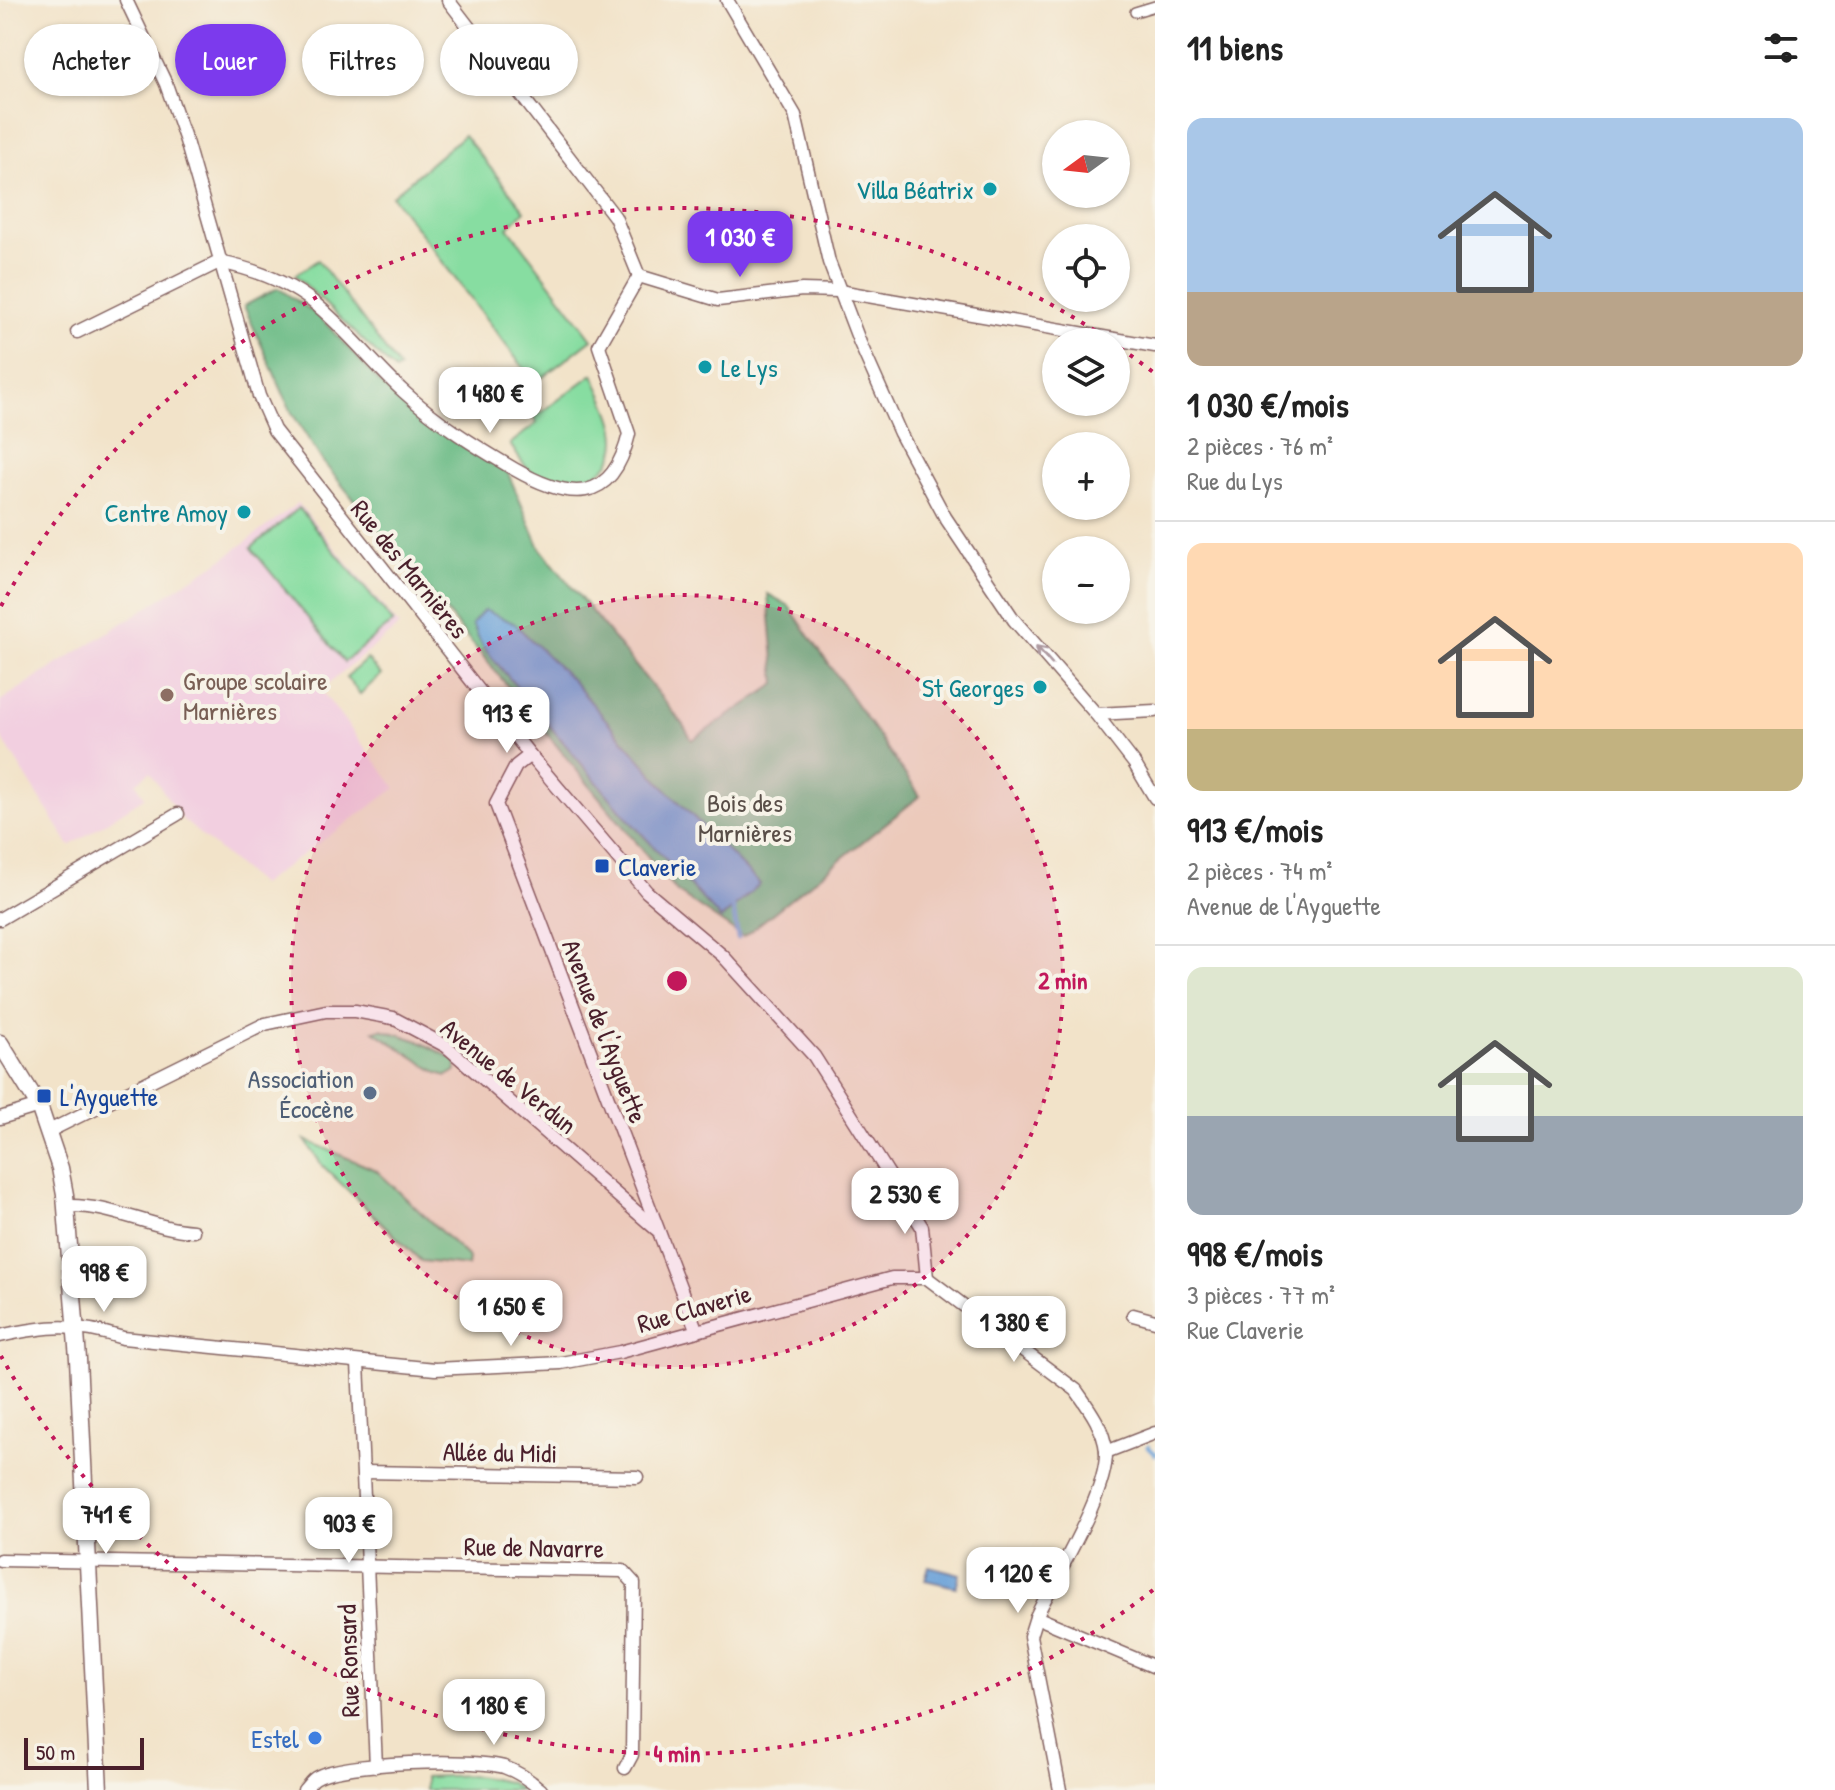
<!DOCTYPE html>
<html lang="fr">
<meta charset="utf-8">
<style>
:root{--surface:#fff;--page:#f6f6f6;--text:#222;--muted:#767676;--line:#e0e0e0;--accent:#7c3aed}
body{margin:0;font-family:"Patrick Hand",sans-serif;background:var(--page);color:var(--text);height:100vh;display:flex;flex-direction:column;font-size:30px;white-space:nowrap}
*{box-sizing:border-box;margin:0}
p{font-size:26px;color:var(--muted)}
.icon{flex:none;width:44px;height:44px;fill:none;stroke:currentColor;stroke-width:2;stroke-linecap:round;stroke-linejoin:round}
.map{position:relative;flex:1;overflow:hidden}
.drawer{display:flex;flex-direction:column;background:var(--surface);width:680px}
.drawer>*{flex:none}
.guide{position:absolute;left:24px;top:24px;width:760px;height:72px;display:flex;gap:16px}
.needle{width:52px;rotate:255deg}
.fabs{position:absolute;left:1042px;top:120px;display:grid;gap:16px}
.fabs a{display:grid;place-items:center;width:88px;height:88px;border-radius:50%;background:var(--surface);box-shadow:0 2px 6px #0004;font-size:40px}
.scale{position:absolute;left:24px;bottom:20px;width:120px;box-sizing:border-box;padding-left:8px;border:4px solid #4a1f2b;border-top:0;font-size:22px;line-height:28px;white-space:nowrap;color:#4a1f2b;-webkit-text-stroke:6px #f7f3e8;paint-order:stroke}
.price{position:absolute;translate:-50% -68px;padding:0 18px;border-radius:16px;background:#fff;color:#222;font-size:26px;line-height:52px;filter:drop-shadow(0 2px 4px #0008)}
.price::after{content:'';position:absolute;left:50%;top:48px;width:24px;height:18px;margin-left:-12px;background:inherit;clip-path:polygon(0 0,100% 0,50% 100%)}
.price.active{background:var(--accent);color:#fff}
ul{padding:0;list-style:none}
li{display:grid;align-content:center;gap:16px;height:424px;padding:0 32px}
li+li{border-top:2px solid var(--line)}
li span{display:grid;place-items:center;height:248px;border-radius:16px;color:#555}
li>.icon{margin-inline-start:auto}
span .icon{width:144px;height:144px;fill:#fffc;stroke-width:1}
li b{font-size:34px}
h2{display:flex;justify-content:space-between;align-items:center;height:96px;padding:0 32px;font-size:34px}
.chip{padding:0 28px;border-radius:36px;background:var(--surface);box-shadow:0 2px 6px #0004;font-size:28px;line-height:72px}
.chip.active{background:var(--accent);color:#fff}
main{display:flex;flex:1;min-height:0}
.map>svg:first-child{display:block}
.built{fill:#f2cfe0}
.green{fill:#87dda1;stroke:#687e66;stroke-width:2}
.forest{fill:#6dbc87;stroke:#5c6e59;stroke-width:2}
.water{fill:#6ba1d8;stroke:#5a6082;stroke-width:2}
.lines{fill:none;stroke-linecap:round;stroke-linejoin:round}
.stream{stroke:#6ba1d8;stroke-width:5}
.pedestrian-casing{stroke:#856462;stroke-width:12}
.minor-casing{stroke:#856462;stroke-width:15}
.tertiary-casing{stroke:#856462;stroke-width:19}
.pedestrian{stroke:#fff;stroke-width:9}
.minor{stroke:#fff;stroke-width:12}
.tertiary{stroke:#fff;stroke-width:16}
.oneway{stroke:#ae9aa0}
.ring{fill:none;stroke:#c2185b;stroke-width:4;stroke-dasharray:4 8}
.culture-dot{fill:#0f9aa8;stroke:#f7f3e8;stroke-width:3}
.education-dot{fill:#8d6e63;stroke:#f7f3e8;stroke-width:3}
.transit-dot{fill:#1a4fb4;stroke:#f7f3e8;stroke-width:3}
.service-dot{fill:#5c6f8a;stroke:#f7f3e8;stroke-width:3}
.shop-dot{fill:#3f7fe0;stroke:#f7f3e8;stroke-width:3}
.labels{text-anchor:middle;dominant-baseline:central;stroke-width:8;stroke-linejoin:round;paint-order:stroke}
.culture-label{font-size:26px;fill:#0d838f;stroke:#f7f3e8;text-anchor:end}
.street-label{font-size:26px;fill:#4a1f2b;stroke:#f7f3e8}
.education-label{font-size:26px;fill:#785e54;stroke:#f7f3e8;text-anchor:start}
.park-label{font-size:26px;fill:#594e48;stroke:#f7f3e8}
.transit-label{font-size:26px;fill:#164399;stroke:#f7f3e8;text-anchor:start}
.service-label{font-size:26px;fill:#4e5e75;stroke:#f7f3e8;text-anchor:end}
.shop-label{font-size:26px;fill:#366cbe;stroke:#f7f3e8;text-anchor:end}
.centre{fill:#c2185b;stroke:#f7f3e8;stroke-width:4}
.ring-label{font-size:24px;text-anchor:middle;font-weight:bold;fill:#c2185b;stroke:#f7f3e8;stroke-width:8;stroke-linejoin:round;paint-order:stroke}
</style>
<main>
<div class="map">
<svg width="1155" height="1790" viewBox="0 0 1155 1790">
<rect width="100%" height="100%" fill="#f7f3e8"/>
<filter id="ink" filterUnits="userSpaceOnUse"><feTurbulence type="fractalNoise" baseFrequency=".0125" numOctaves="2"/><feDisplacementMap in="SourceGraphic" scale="16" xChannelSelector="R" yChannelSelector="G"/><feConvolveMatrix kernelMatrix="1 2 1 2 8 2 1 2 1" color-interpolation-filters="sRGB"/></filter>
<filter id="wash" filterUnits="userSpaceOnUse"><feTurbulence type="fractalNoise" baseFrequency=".006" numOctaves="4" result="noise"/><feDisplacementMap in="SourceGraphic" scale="32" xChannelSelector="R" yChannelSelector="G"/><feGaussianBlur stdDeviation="1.8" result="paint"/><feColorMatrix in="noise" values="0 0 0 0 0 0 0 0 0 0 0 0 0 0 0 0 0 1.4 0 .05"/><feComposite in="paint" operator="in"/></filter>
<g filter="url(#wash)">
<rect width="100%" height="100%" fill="#f2e3c9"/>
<path class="built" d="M298,503l101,123 -78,64 75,98 -136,97 -78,-66 -32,-47 -14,11 9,14 -75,49 -70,-111v-34l223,-142z"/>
<g class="green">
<path d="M464,135l61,76 -17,16 84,112 -57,44 -143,-187z"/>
<path d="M318,260l81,108 -4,3 -100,-96z"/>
<path d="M593,374c8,20 23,45 23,66 0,37 -49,52 -77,37 -14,-7 -21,-21 -29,-33l27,-21 -3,-5z"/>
<path d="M299,508l94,114 -49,40 -93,-114z"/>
<path d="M367,659l14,16 -21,19 -14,-17z"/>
<path d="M381,1029l35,11 40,20v11l-9,5 -9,-3 -64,-42z"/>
<path d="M305,1140l71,30 93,88 -1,8 -47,-5 -99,-96z"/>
<path d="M470,1775l38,7 14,8h-97v-13z"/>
</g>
<path class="forest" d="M278,288l41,28 61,67 33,30 95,60 32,75 142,175 10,17 84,-56 -8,-90 20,11 132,191 -177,141 -66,-45 -354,-430 -31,-49 -48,-107z"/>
<g class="water">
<path d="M484,610l30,13 58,57 91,106 97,98 -39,35 -92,-99 -146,-173 -11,-23z"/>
<path d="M929,1566l31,8 -4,13 -31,-7z"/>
</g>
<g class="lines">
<g class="stream">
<path d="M732,903l6,35"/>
<path d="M1148,1447l7,7"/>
</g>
</g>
</g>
<g filter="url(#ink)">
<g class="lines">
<g class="pedestrian-casing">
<path id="pedestrian" d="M1135,12l20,-6"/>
</g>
<g class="minor-casing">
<g id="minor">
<path d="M126,0l40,84 20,57 73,255 15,34 256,325 117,137 76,64 91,100 108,171 5,51"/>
<path d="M448,0l167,217 24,59"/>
<path d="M727,0l68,115 34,147 31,81 40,90 45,84 69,103 82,94 38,49 21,35"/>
<path d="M219,262c34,7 66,18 94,40 33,26 60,62 91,90 34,31 71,54 110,77 54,31 98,37 115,-35l-30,-88 40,-70"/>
<path d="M639,276l79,24 84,-10 37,1 316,55"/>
<path d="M77,332l142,-70"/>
<path d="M1096,714l59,-3"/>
<path d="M530,755l-14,11 -20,38 200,525"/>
<path d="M0,919l178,-105"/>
<path d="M0,1118l39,-12"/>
<path d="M49,1131l216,-107 61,-13h29l38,7 53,28 210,183"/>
<path d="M66,1206c45,-2 83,22 127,25"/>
<path d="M1133,1315l22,6"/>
<path d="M0,1336c49,-11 75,-13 123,2l312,31 126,-6 59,-11 272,-74h35l149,112c12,17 28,38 30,61 2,43 -51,125 -70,166l-6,19 30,154"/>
<path d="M358,1363l18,403"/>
<path d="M1106,1452l49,-19"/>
<path d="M364,1472l273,5"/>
<path d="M0,1560l623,11 11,12 -2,172 -7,13"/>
<path d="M1036,1617l119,50"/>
<path d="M304,1790c4,-4 8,-11 13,-13 27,-15 157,-19 187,-10 14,5 26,13 37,23"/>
</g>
</g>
<g class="tertiary-casing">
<path id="tertiary" d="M0,1043l39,63 21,62 5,27 13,164 21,431"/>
</g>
<use href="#pedestrian" class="pedestrian"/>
<use href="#minor" class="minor"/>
<use href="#tertiary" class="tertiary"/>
</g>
<defs><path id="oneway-shaft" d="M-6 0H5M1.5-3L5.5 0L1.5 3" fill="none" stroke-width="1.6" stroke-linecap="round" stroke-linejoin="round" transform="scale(2)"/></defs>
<use class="oneway" href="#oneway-shaft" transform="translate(1044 655) rotate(-131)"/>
</g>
<circle cx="677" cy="981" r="386" fill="#c2185b" fill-opacity=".12"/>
<g class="ring">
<circle cx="677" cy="981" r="386"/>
<path d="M1153 1590A773 773 0 0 1 1 1356M1 606A773 773 0 0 1 1109 340M1120 348A773 773 0 0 1 1153 372"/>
</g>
<g class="culture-dot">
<circle cx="990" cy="189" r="8"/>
<circle cx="705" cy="367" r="8"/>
<circle cx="244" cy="512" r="8"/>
<circle cx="1040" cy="687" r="8"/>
</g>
<circle class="education-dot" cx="167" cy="695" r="8"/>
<g class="transit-dot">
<rect x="594" y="858" width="16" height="16" rx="4"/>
<rect x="36" y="1088" width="16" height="16" rx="4"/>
</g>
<circle class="service-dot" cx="370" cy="1093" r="8"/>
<circle class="shop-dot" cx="315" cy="1738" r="8"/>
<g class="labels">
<g class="culture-label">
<text x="974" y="189">Villa Béatrix</text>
<text x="721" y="367" text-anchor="start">Le Lys</text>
<text x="228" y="512">Centre Amoy</text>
<text x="1024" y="687">St Georges</text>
</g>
<g class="street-label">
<text transform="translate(410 569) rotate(51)">Rue des Marnières</text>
<text transform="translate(605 1031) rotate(69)">Avenue de l'Ayguette</text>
<text transform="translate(509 1076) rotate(39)">Avenue de Verdun</text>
<text transform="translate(694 1308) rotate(-16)">Rue Claverie</text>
<text transform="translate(500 1452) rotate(1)">Allée du Midi</text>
<text transform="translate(534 1547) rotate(1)">Rue de Navarre</text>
<text transform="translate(348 1661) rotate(-92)">Rue Ronsard</text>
</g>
<g class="education-label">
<text x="183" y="680">Groupe scolaire<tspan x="183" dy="30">Marnières</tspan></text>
</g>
<g class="park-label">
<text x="745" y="802">Bois des<tspan x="745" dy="30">Marnières</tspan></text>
</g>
<g class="transit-label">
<text x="618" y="866">Claverie</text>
<text x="60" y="1096">L'Ayguette</text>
</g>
<g class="service-label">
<text x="354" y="1078">Association<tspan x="354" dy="30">Écocène</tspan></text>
</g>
<g class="shop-label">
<text x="299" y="1738">Estel</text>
</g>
</g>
<circle cx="677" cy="981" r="12" class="centre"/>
<g class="ring-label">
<text x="1063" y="989">2 min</text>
<text x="677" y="1762">4 min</text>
</g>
</svg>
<div class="fabs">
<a><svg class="needle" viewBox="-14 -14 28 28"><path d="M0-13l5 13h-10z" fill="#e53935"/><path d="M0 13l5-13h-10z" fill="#767676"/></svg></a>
<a><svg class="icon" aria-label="locate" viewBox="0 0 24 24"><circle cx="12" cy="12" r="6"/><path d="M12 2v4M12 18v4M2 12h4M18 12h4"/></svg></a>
<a><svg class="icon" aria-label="layers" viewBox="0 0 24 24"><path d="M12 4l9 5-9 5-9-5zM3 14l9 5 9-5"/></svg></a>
<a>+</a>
<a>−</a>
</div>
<div class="scale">50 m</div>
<b class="price active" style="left:740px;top:279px">1 030 €</b>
<b class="price" style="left:490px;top:435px">1 480 €</b>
<b class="price" style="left:507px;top:755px">913 €</b>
<b class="price" style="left:905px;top:1236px">2 530 €</b>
<b class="price" style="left:104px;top:1314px">998 €</b>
<b class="price" style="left:511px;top:1348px">1 650 €</b>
<b class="price" style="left:1014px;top:1364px">1 380 €</b>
<b class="price" style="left:106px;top:1556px">741 €</b>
<b class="price" style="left:349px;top:1565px">903 €</b>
<b class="price" style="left:1018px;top:1615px">1 120 €</b>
<b class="price" style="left:494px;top:1747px">1 180 €</b>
<div class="guide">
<a class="chip">Acheter</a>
<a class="chip active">Louer</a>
<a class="chip">Filtres</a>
<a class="chip">Nouveau</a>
</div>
</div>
<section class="drawer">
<h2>11 biens<svg class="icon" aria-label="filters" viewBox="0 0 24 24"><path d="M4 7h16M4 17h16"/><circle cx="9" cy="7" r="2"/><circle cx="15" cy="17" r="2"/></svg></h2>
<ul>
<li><span style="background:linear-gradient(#a9c7e8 70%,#b9a48a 0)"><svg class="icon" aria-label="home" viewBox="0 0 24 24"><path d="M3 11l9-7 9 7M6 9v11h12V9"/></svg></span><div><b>1 030 €/mois</b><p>2 pièces · 76 m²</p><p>Rue du Lys</p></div></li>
<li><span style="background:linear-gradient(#ffd9b3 75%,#c2b280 0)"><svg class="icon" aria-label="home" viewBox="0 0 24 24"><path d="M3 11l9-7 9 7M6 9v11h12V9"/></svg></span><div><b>913 €/mois</b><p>2 pièces · 74 m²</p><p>Avenue de l'Ayguette</p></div></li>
<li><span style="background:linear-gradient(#dfe7d0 60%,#9aa5b1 0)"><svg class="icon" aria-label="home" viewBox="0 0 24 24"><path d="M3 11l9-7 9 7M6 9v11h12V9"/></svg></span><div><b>998 €/mois</b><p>3 pièces · 77 m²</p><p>Rue Claverie</p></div></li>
</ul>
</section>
</main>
